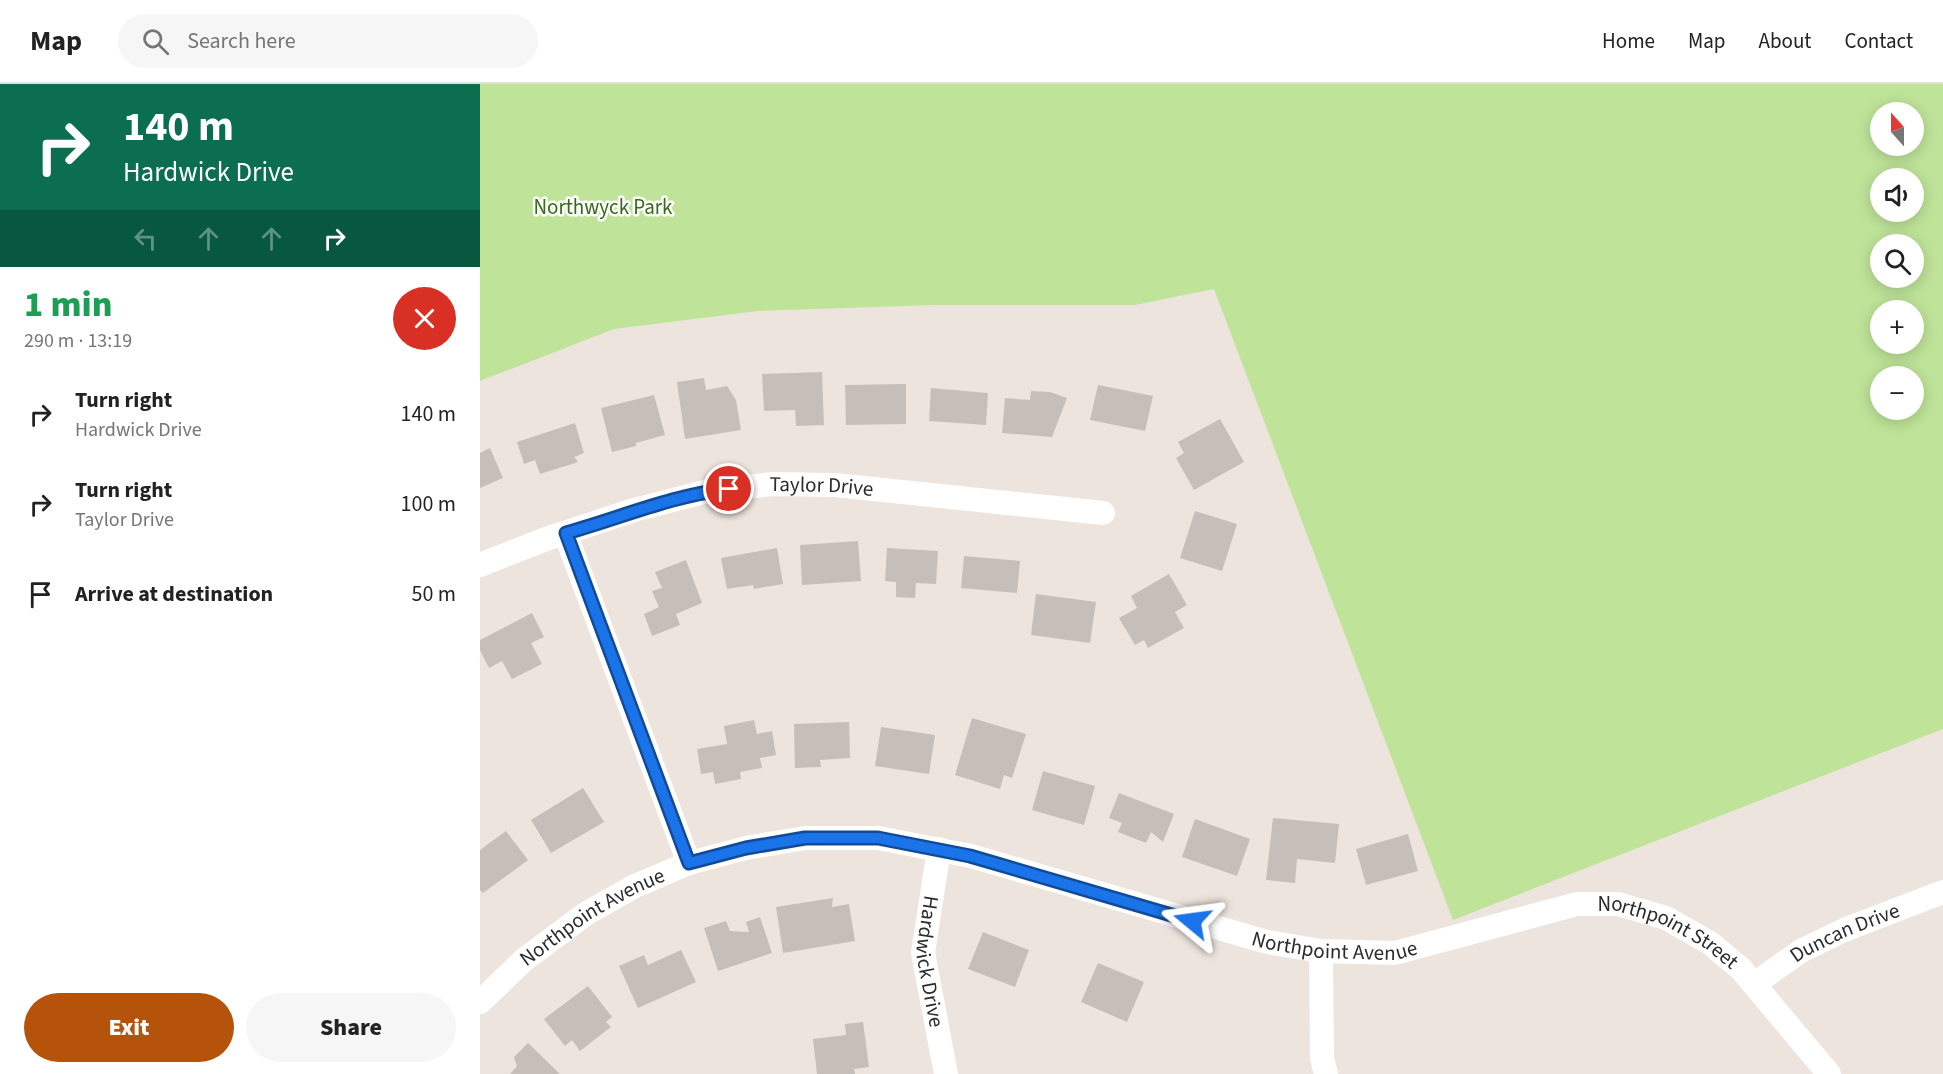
<!DOCTYPE html>
<meta charset="utf-8">
<style>
:root{--surface:#fff;--page:#f6f6f6;--text:#222;--muted:#767676;--line:#e0e0e0;--accent:#b45309}
body{margin:0;font-family:"Source Sans 3",sans-serif;background:var(--page);color:var(--text);height:100vh;display:flex;flex-direction:column;font-size:22px;white-space:nowrap}
*{box-sizing:border-box;margin:0}
p{font-size:20px;color:var(--muted)}
.icon{flex:none;width:33px;height:33px;fill:none;stroke:currentColor;stroke-width:2;stroke-linecap:round;stroke-linejoin:round}
.map{position:relative;flex:1;overflow:hidden}
.sheet{display:flex;flex-direction:column;background:var(--surface);width:480px}
.sheet>*{flex:none}
.banner{background:#0b6e4f;color:#fff;overflow:hidden}
.needle{width:39px;rotate:339deg}
.controls{position:absolute;left:1390px;top:18px;display:grid;gap:12px}
.controls a{display:grid;place-items:center;width:54px;height:54px;border-radius:50%;background:var(--surface);box-shadow:0 3px 15px #0003;font-size:30px}
.pin{position:absolute;display:grid;place-items:center;width:51px;height:51px;color:#fff;margin:-26px;border:3px solid #fff;border-radius:50%;box-shadow:0 2px 6px #0007}
.me{position:absolute;width:66px;margin:-33px;rotate:286deg;stroke-linejoin:round;filter:drop-shadow(0 0 4px #0008)}
.turn{display:flex;align-items:center;gap:21px;height:126px;padding:0 24px;font-size:27px}
.turn .icon{width:78px;height:78px;stroke-width:2.5}
.turn b{display:block;font-size:42px;line-height:51px}
.lanes{display:flex;align-items:center;height:57px;padding:0 24px;background:#0003;justify-content:center;gap:30px;direction:ltr}
.lanes .off{opacity:.35}
.round{display:grid;place-items:center;flex:none;width:63px;height:63px;border-radius:32px;background:var(--page)}
.overview{display:flex;align-items:center;justify-content:space-between;height:102px;padding:0 24px}
h1{font-size:36px;font-weight:800;line-height:45px;color:#1e9e55}
.button{display:flex;gap:12px;margin-top:auto;padding:12px 24px}
.button a{flex:1;height:69px;border-radius:36px;background:var(--accent);color:#fff;font-size:24px;font-weight:800;line-height:69px;text-align:center}
.button a+a{background:var(--page);color:var(--text)}
ul{padding:0;list-style:none}
li{display:flex;align-items:center;gap:18px;height:90px;padding:0 24px}
li div{flex:1}
li b{display:block;font-size:22px}
li em{font-style:normal}
header{display:flex;align-items:center;gap:36px;box-sizing:border-box;height:84px;padding:0 30px;background:var(--surface);border-bottom:2px solid var(--line)}
header strong{font-size:28px}
nav{display:flex;gap:33px;margin-inline-start:auto;font-size:21px}
.search{width:420px;height:54px;background:var(--page);display:flex;align-items:center;gap:15px;box-sizing:border-box;padding:0 21px;border-radius:33px;color:var(--muted);font-size:22px}
main{display:flex;flex:1;min-height:0}
.map>svg:first-child{display:block}
</style>
<header>
<strong>Map</strong>
<div class="search"><svg class="icon" aria-label="search" viewBox="0 0 24 24"><circle cx="10" cy="10" r="6"/><path d="M15 15l6 6"/></svg>Search here</div>
<nav><a>Home</a><a>Map</a><a>About</a><a>Contact</a></nav>
</header>
<main>
<section class="sheet">
<div class="banner">
<div class="turn"><svg class="icon" aria-label="right" viewBox="0 0 24 24"><path d="M7 20v-9h11M14 6l5 5-5 5"/></svg><div><b>140 m</b>Hardwick Drive</div></div>
<div class="lanes"><svg class="icon off" aria-label="left" viewBox="0 0 24 24"><path d="M17 20v-9H6M10 6l-5 5 5 5"/></svg><svg class="icon off" aria-label="ahead" viewBox="0 0 24 24"><path d="M12 20V5M6 11l6-6 6 6"/></svg><svg class="icon off" aria-label="ahead" viewBox="0 0 24 24"><path d="M12 20V5M6 11l6-6 6 6"/></svg><svg class="icon" aria-label="right" viewBox="0 0 24 24"><path d="M7 20v-9h11M14 6l5 5-5 5"/></svg></div>
</div>
<div class="overview"><div><h1>1 min</h1><p>290 m · 13:19</p></div><a class="round" style="background:#d93025;color:#fff"><svg class="icon" aria-label="close" viewBox="0 0 24 24"><path d="M6 6l12 12M18 6L6 18"/></svg></a></div>
<ul>
<li><svg class="icon" aria-label="right" viewBox="0 0 24 24"><path d="M7 20v-9h11M14 6l5 5-5 5"/></svg><div><b>Turn right</b><p>Hardwick Drive</p></div><em>140 m</em></li>
<li><svg class="icon" aria-label="right" viewBox="0 0 24 24"><path d="M7 20v-9h11M14 6l5 5-5 5"/></svg><div><b>Turn right</b><p>Taylor Drive</p></div><em>100 m</em></li>
<li><svg class="icon" aria-label="arrive" viewBox="0 0 24 24"><path d="M6 21V4h12l-3 4 3 4H6"/></svg><div><b>Arrive at destination</b></div><em>50 m</em></li>
</ul>
<div class="button"><a>Exit</a><a>Share</a></div>
</section>
<div class="map">
<svg width="1463" height="990" viewBox="0 0 1463 990">
<rect width="100%" height="100%" fill="#ede4dd"/>
<path fill="#bfe499" fill-rule="evenodd" d="M0 0H1463V645L973 836 734 205 655 221H455L278 227 134 245 0 297ZM1401 28H1434V62H1401ZM1401 94H1434V128H1401ZM1434 160V194H1401V160ZM1401 226H1434V260H1401ZM1401 292H1434V326H1401Z"/>
<g fill="#c6bfb9">
<path d="M342 288 344 341 316 342 315 326 284 327 282 290Z"/>
<path d="M224 294 226 306 247 302 256 316 261 346 205 355 197 298Z"/>
<path d="M426 300V340L366 341 365 301Z"/>
<path d="M618 301 673 312 665 347 610 336Z"/>
<path d="M451 304 508 309 506 341 449 337Z"/>
<path d="M551 307 570 308 587 314 572 353 522 349 525 314 550 316Z"/>
<path d="M174 311 185 351 156 359V362L132 368 121 324Z"/>
<path d="M740 335 764 378 714 406 696 374 704 369 698 358Z"/>
<path d="M95 339 104 369 94 373 98 378 60 390 55 376 44 380 37 358Z"/>
<path d="M10 364 23 394 0 404V369Z"/>
<path d="M715 427 757 440 742 487 700 474Z"/>
<path d="M378 457 381 497 322 501 320 461Z"/>
<path d="M297 464 303 500 274 505 273 501 247 505 241 474Z"/>
<path d="M407 464 458 467 456 500 436 499 435 514 416 513V498L405 497Z"/>
<path d="M484 472 540 477 537 509 481 504Z"/>
<path d="M206 476 222 519 196 530 200 541 172 552 164 530 179 523 172 507 182 504 175 488Z"/>
<path d="M689 490 707 521 695 528 704 544 668 564 664 556 655 561 639 534 657 524 651 512Z"/>
<path d="M556 510 616 518 610 559 551 551Z"/>
<path d="M52 529 64 553 51 559 62 580 32 595 22 577 9 584 0 566V556Z"/>
<path d="M492 634 546 650 532 694 524 691 520 705 475 691Z"/>
<path d="M274 636 277 650 292 647 296 671 280 674 282 684 260 688 261 695 235 700 233 688 221 690 217 665 247 660 244 642Z"/>
<path d="M369 638 370 674 340 676 341 683 315 684 314 640Z"/>
<path d="M401 643 455 651 449 690 395 682Z"/>
<path d="M563 687 615 702 604 741 552 726Z"/>
<path d="M103 704 124 738 71 769 51 736Z"/>
<path d="M639 709 694 730 683 758 671 748 666 759 638 748 642 739 629 734Z"/>
<path d="M793 734 859 740 855 779 817 775 815 799 786 796Z"/>
<path d="M715 735 770 755 757 792 702 773Z"/>
<path d="M26 747 48 776 3 809 0 806V766Z"/>
<path d="M928 750 938 787 886 801 876 765Z"/>
<path d="M353 814 352 823 369 820 375 857 303 869 296 823Z"/>
<path d="M280 833 292 869 238 887 224 844 246 837 250 847 269 848 266 838Z"/>
<path d="M503 848 549 866 535 903 488 885Z"/>
<path d="M201 866 216 898 158 924 139 882 164 871 168 881Z"/>
<path d="M618 879 664 898 647 938 601 918Z"/>
<path d="M108 902 132 933 126 938 131 943 100 967 92 956 85 962 64 935Z"/>
<path d="M383 938 389 983 374 985 375 990H337L333 955 366 951 365 940Z"/>
<path d="M48 959 80 990H30L37 982 34 973Z"/>
</g>
<g fill="none" stroke-linecap="round" stroke-linejoin="round">
<g stroke="#fff" stroke-width="24">
<path d="M85 449 209 779"/>
<path id="s1" d="M0 481 66 455 154 426 228 407 293 400 355 401 623 429"/>
<path id="s2" d="M459 765 443 869 466 990"/>
<path d="M841 867 842 974 846 990"/>
<path id="s3" d="M1274 900 1321 867 1364 846 1463 808"/>
<path id="s4" d="M0 918 45 875 107 829 155 802 209 779 266 764 325 754H398L491 772 787 858 841 867 915 869 1097 820H1138L1186 834 1230 859 1261 885 1349 990"/>
</g>
</g>
<g fill="none" stroke-linecap="round" stroke-linejoin="round">
<defs>
<path id="route" d="M249 405C193 411 140 434 86 449L209 779 266 764 325 754H398L490 772 712 837"/>
</defs>
<use href="#route" stroke="#114b97" stroke-width="15"/>
<use href="#route" stroke="#1a73e8" stroke-width="10"/>
</g>
<g text-anchor="middle" dominant-baseline="central" stroke-width="5" stroke-linejoin="round" paint-order="stroke">
<g font-size="21" fill="#376a19" stroke="#fff">
<text x="123" y="123">Northwyck Park</text>
</g>
<g font-size="21" fill="#2b2b2b" stroke="#fff">
<text stroke="none"><textPath href="#s1" startOffset="354">Taylor Drive</textPath></text>
<text stroke="none"><textPath href="#s4" startOffset="142">Northpoint Avenue</textPath></text>
<text stroke="none"><textPath href="#s3" startOffset="105">Duncan Drive</textPath></text>
<text stroke="none"><textPath href="#s4" startOffset="1263">Northpoint Street</textPath></text>
<text stroke="none"><textPath href="#s4" startOffset="916">Northpoint Avenue</textPath></text>
<text stroke="none"><textPath href="#s2" startOffset="114">Hardwick Drive</textPath></text>
</g>
</g>
</svg>
<div class="controls">
<a><svg class="needle" viewBox="-14 -14 28 28"><path d="M0-13l5 13h-10z" fill="#e53935"/><path d="M0 13l5-13h-10z" fill="#767676"/></svg></a>
<a><svg class="icon" aria-label="sound" viewBox="0 0 24 24"><path d="M4 9h4l5-4v14l-5-4H4zM17 9q2 3 0 6"/></svg></a>
<a><svg class="icon" aria-label="search" viewBox="0 0 24 24"><circle cx="10" cy="10" r="6"/><path d="M15 15l6 6"/></svg></a>
<a>+</a>
<a>−</a>
</div>
<div class="pin" style="left:249px;top:405px;background:#d93025"><svg class="icon" aria-label="arrive" viewBox="0 0 24 24"><path d="M6 21V4h12l-3 4 3 4H6"/></svg></div>
<svg class="me" style="left:712px;top:837px" viewBox="-20 -20 40 40"><path d="M0-17L14 15 0 8-14 15z" fill="#1a73e8" stroke="#fff" stroke-width="4"/></svg>
</div>
</main>
